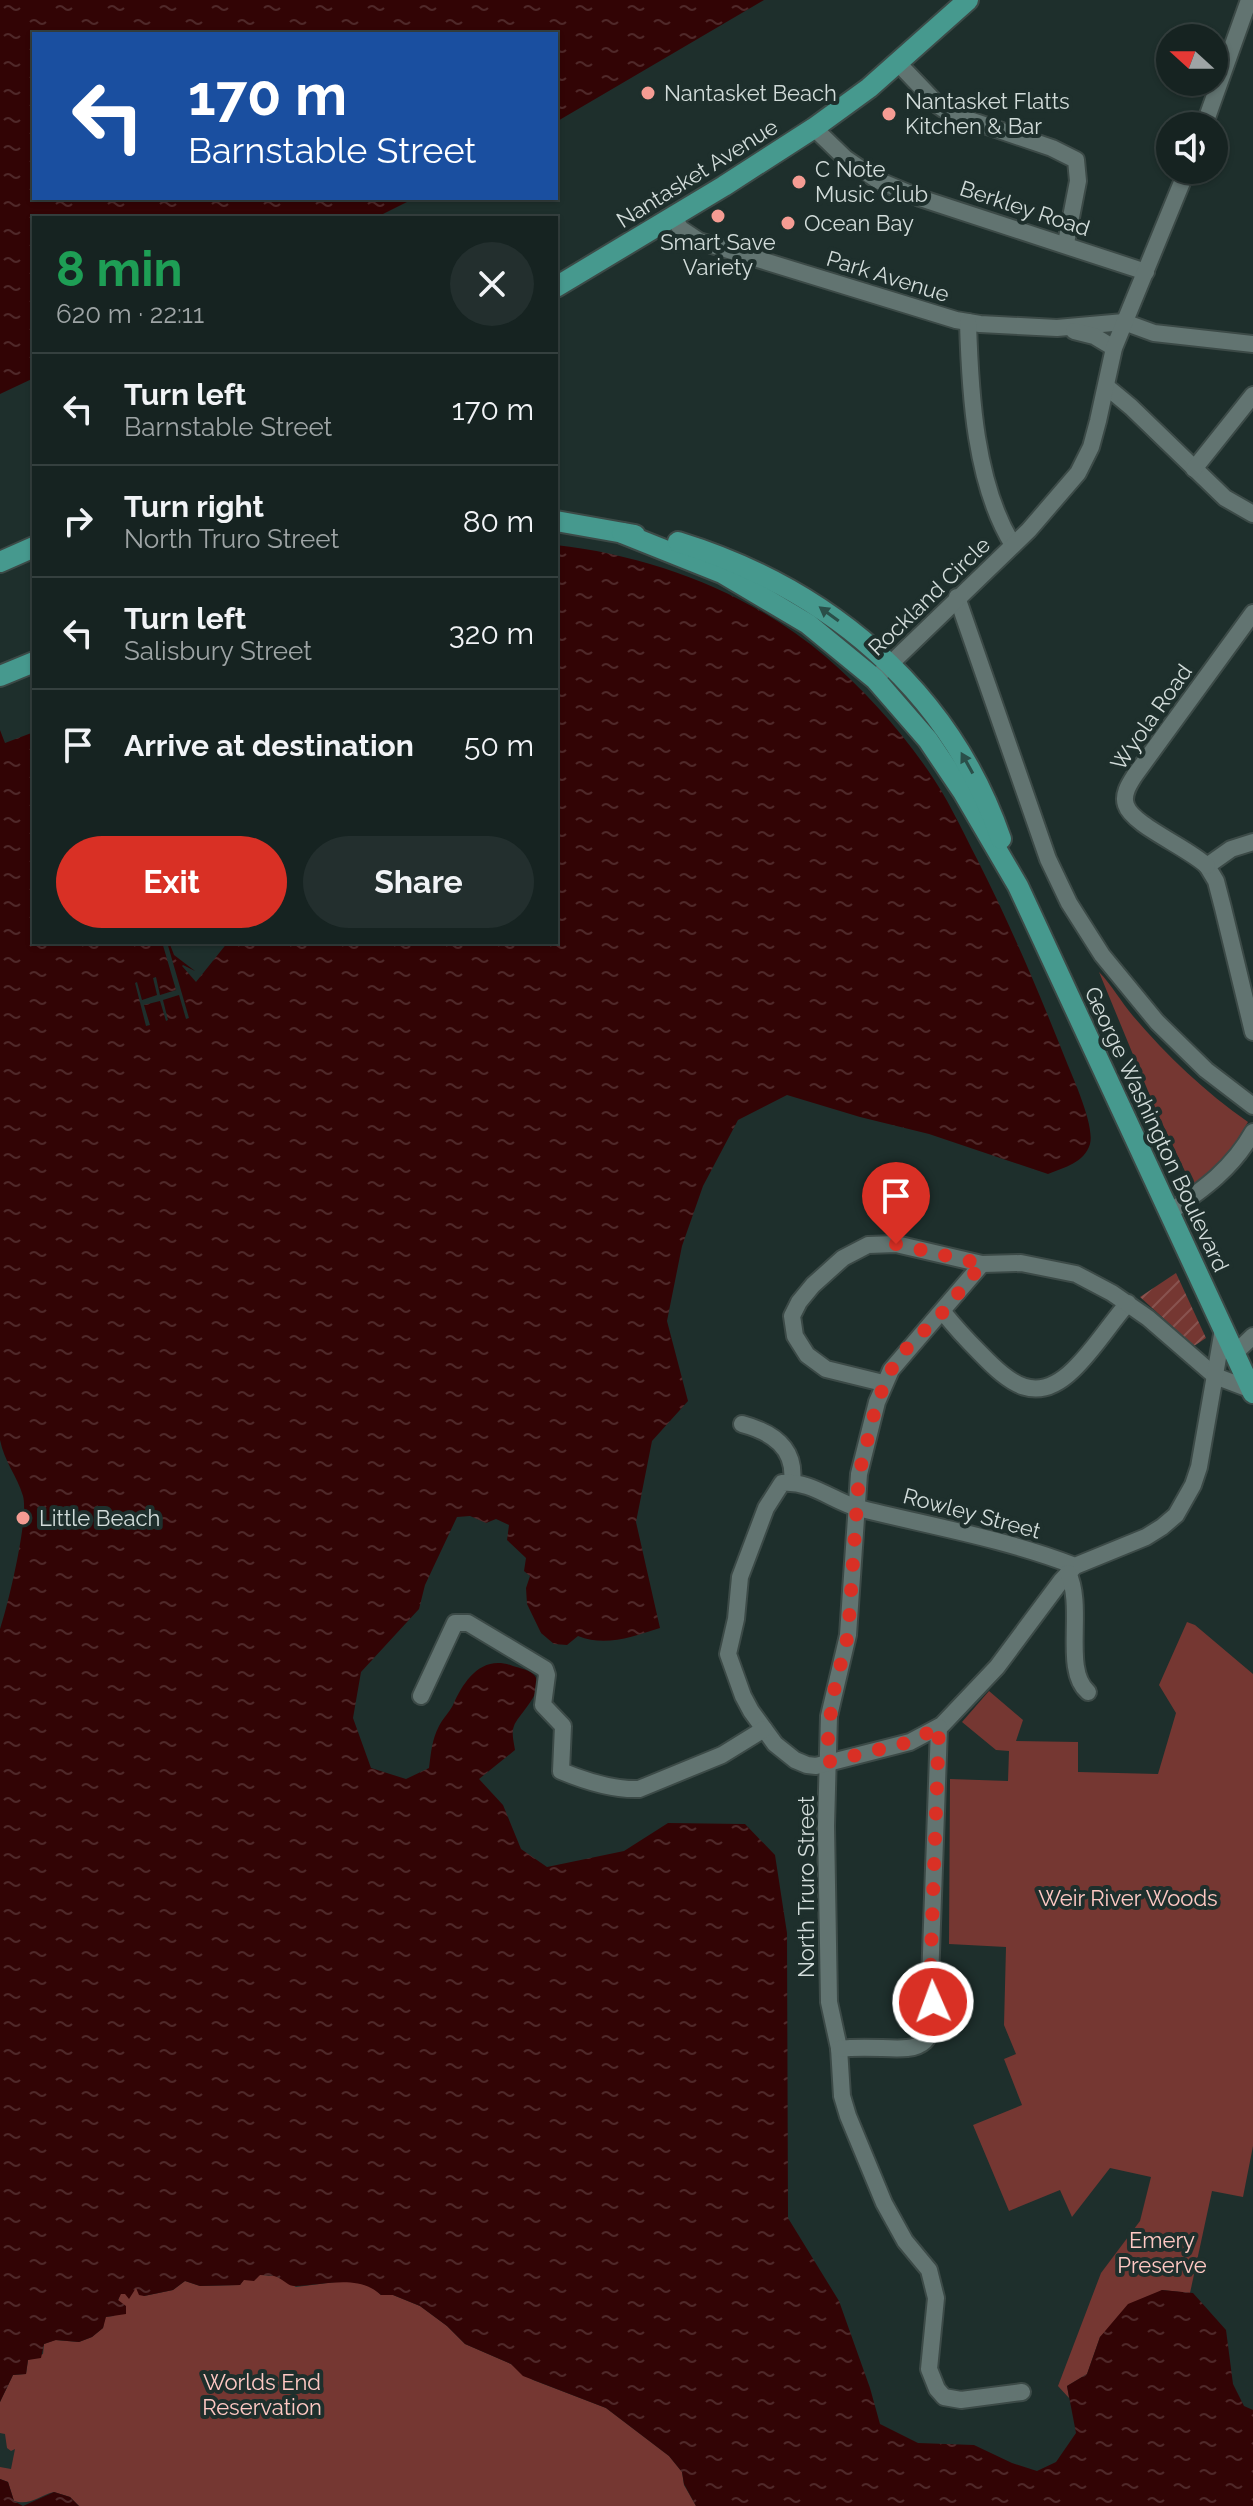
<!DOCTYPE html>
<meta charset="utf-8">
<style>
:root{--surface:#162321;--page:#232f2e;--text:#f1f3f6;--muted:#9ea4a5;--line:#35403f;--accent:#d93025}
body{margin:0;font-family:Raleway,sans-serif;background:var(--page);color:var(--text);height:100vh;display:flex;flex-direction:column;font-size:30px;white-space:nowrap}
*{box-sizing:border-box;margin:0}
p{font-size:26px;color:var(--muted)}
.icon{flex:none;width:44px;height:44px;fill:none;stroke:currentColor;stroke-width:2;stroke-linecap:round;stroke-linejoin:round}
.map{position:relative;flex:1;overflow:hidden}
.details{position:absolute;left:32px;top:216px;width:526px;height:728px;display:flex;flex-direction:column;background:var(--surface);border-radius:0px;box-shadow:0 2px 6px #0004,0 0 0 2px var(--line)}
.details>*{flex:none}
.guide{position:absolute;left:32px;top:32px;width:526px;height:168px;border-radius:0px;box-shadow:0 2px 6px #0004,0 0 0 2px var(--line);background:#1a4fa0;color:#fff;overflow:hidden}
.needle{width:52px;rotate:291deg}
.controls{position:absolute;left:1156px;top:24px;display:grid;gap:16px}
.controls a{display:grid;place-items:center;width:72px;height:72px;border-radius:50%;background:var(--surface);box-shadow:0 2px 6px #0004,0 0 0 2px var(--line);font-size:40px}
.pin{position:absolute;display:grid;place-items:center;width:68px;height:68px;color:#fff;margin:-82px -34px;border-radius:50% 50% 50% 0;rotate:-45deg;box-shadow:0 0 8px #0007}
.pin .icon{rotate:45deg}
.me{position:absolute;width:88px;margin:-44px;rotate:358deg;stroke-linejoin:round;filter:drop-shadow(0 0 6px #0008)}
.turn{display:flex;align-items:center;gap:28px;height:168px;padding:0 24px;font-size:36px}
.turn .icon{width:104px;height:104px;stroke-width:2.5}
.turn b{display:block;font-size:56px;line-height:68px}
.round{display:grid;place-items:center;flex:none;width:84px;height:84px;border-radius:42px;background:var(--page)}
.head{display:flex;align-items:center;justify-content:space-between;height:136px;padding:0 24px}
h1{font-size:48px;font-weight:700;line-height:60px;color:#1e9e55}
.primary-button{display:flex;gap:16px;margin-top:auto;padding:16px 24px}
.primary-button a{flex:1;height:92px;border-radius:48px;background:var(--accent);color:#fff;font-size:32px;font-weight:700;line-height:92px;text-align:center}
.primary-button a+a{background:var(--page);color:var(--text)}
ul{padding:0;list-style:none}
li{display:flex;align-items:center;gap:24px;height:112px;padding:0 24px;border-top:2px solid var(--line)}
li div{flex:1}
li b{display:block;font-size:30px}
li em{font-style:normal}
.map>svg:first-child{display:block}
</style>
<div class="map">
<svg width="1253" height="2506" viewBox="0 0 1253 2506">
<defs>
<pattern id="garden-furrows" width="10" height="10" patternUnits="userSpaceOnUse" patternTransform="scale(2)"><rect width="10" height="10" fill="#753732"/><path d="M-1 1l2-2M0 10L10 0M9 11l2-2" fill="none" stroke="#88534f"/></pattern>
<pattern id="water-ripples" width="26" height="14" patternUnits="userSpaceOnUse" patternTransform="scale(2)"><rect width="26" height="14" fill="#320405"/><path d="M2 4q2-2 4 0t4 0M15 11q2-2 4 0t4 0" fill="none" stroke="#4f2829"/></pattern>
</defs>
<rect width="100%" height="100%" fill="#1e2f2c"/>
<g fill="#753732">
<path d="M1099 972C1112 985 1121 1002 1133 1016 1167 1056 1205 1092 1248 1122L1225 1160 1192 1186 1155 1108Z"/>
<path d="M1187 1622 1195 1625 1253 1674V2146L1243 2197 1212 2191 1190 2293 1162 2290 1100 2337 1087 2374 1067 2386 1069 2398 1058 2386 1101 2273 1140 2221 1151 2177 1110 2168 1072 2217 1060 2190 1009 2211 973 2125 1022 2105 1004 2059 1016 2054 1004 2025 1006 1947 949 1944 950 1779 1008 1781 1009 1751 996 1750 962 1722 989 1691 1023 1720 1016 1741 1078 1742V1772L1158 1774 1176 1713 1159 1685Z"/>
<path d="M260 2275 276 2276 296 2287 351 2280 372 2287 381 2295H393L420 2306 447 2326 465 2344 511 2364 533 2380 606 2408 669 2456 682 2472 684 2485 696 2506H79L70 2497 54 2492C38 2496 30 2506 14 2501L8 2482 0 2479V2467L11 2469 15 2449 11 2451 7 2448 5 2434 0 2433V2402L13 2375 26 2374 28 2360 43 2354 44 2344 55 2340 79 2342 92 2337 103 2328 105 2317 114 2316 120 2294 136 2287 144 2296 173 2290 185 2281 200 2286 240 2285 244 2279Z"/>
</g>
<path fill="url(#garden-furrows)" d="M1176 1273 1206 1338 1194 1346 1140 1297Z"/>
<g fill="url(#water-ripples)">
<path d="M0 0H764L556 122V34H34V198H415L375 218H34V378L0 394Z"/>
<path d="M556 545C653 556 751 593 826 657 864 690 898 727 927 769 947 797 961 828 977 859 1010 924 1038 990 1065 1058 1072 1076 1095 1125 1090 1144 1084 1163 1065 1167 1048 1174L929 1134 860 1117 787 1095 738 1120 703 1186 682 1246 667 1321 688 1401 652 1441 636 1522 660 1628C632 1637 605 1647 578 1636L567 1645 554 1644 541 1633 527 1604 526 1588 530 1576 524 1571 526 1558 507 1540 509 1525 496 1519 486 1523 470 1516 457 1517 425 1585 419 1609 361 1672 353 1718 371 1768 406 1779 429 1768C431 1753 432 1739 439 1726 443 1718 449 1713 453 1705 464 1680 482 1654 513 1666 519 1668 531 1670 535 1676 545 1693 519 1713 514 1726 511 1733 514 1742 515 1750L479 1779 503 1805 521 1849 547 1867 624 1851 668 1823 745 1824 775 1855 787 1933 788 2218 839 2301 870 2388 880 2424 918 2443 974 2445 1012 2463 1037 2471 1056 2462 1076 2433 1067 2386 1087 2374 1100 2337 1128 2304 1162 2290 1193 2293 1226 2330 1233 2384 1244 2406 1253 2410V2506H696L684 2484 682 2472 669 2456 606 2408 523 2376 511 2364 465 2344 447 2326 420 2306 393 2295H381C359 2274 325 2285 296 2286 289 2287 285 2281 279 2278 273 2275 267 2275 260 2275L254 2281 244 2280 240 2285 200 2286 185 2281 173 2290 144 2296 139 2295 136 2288 129 2299 125 2294H121L118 2300 126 2306V2314L106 2317 103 2328 92 2337 79 2342 56 2340 44 2344 41 2358 28 2360 26 2374 13 2375 0 2402V1629C8 1605 29 1518 23 1496 17 1476 4 1461 0 1440V730L5 743 34 732V942H175L193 957 205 942H556Z"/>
<path d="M0 2479 8 2482 14 2501 23 2506 54 2492 70 2497 79 2506H0Z"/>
</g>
<g fill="#1e2f2c">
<path d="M162 942H167L189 1018 186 1019 179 995 163 1000 168 1020 166 1021 160 1001 144 1005 150 1025 146 1026 135 983 137 982 142 1000 157 995 153 978 156 977 160 995 176 990Z"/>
<path d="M169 942H181L193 951 200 942H228L196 982 182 966 183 965 195 971 174 955Z"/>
</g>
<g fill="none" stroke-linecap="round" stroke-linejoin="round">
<defs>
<g id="minor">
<path d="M898 63 939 106 949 113 1052 148 1076 160 1078 181 1066 243"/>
<path d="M1204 126 1249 0"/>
<path d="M814 128 845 158 877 180 920 198 1146 272"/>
<path d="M673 217 681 229 699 241 956 320 980 324 1057 328 1124 322 1154 333 1253 344"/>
<path d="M968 322C970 393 975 484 1013 545"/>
<path d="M1074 331 1094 336 1114 348"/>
<path d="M1107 387 1131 407 1225 498 1253 514"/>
<path d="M1194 469 1253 395"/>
<path d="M957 597 1048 859 1069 903 1102 955 1157 1022 1206 1070 1253 1106"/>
<path d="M882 672 1029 530 1078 473 1091 447 1098 421 1114 348 1187 170"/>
<path d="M1253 842 1231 849 1207 866 1216 881 1223 908 1253 1032"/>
<path d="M1207 866C1189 848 1132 825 1126 805 1122 794 1130 783 1135 775L1253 613"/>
<path d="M1170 1212C1204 1189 1233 1168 1253 1132"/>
<path d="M982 1264 891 1370 877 1402 859 1474 848 1635 829 1716 826 1826 829 2002 839 2048 842 2096 848 2116 884 2203 905 2241 929 2270 936 2298 929 2369 937 2389 944 2397 961 2400 1022 2392"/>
<path d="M943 1312C955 1327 967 1340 980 1353 1010 1384 1036 1406 1073 1370 1094 1350 1109 1325 1128 1303"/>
<path d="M1235 1353 1253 1336"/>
<path d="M883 1383 826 1369 807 1355 795 1336 792 1316 799 1302 813 1285 843 1258 868 1245 896 1244 982 1264 1021 1263 1076 1274 1112 1293 1148 1318 1215 1376 1252 1390"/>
<path d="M742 1424C772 1432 796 1448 792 1482"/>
<path d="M1075 1566C1006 1539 930 1526 858 1508 833 1501 810 1480 782 1483L766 1508 740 1577 736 1619 728 1654 743 1696 751 1711 775 1744 795 1760 807 1765 816 1766 910 1742 942 1725 997 1667 1061 1581 1075 1566 1146 1537 1162 1527 1176 1515 1193 1485 1199 1467 1223 1329"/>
<path d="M1068 1573C1085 1607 1062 1670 1088 1692"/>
<path d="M421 1696 455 1623H468L545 1669 547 1675 543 1705 563 1726 561 1771C585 1781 613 1790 639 1789L722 1755 764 1729"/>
<path d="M839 2049C902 2041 945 2074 930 1981L939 1727"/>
</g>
<g id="major">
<path d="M556 287 724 186 814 128 869 88 968 0"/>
<path d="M556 521 635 535"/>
<path d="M622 533 722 573 808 624 875 679 928 740 963 792 1018 886 1253 1393"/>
<path d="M678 542C827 588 949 689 1001 839"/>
<path d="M0 562 34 547"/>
<path d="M0 676 34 662"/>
</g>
</defs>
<use href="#minor" stroke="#3c4a47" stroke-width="20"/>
<use href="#major" stroke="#3c4a47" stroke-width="24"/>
<use href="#minor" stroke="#627471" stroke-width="16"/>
<use href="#major" stroke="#46998e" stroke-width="20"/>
</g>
<defs><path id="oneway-solid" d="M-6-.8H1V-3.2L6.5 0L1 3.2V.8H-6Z" transform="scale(2)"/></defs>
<g fill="#2a4f49">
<use href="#oneway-solid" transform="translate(829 614) rotate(-144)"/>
<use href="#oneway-solid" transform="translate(967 763) rotate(-119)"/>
</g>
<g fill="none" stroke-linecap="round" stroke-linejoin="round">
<path stroke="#d93025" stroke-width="14" stroke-dasharray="0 25.2" d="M896 1244 982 1264 943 1312 907 1348 891 1370 877 1402 859 1474 848 1635 833 1695 828 1736V1762L910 1742 939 1727 930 1981 933 2002"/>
</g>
<g fill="#f59c93" stroke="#1e2f2c" stroke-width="3">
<circle cx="648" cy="93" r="8"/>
<circle cx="889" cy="114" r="8"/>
<circle cx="799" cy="182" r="8"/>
<circle cx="718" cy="216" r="8"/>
<circle cx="788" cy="223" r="8"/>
<circle cx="23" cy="1518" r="8"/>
</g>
<g text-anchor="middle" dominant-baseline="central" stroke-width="8" stroke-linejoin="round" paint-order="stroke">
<g font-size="22" fill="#d2dcda" stroke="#1e2f2c" text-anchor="start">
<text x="664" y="93">Nantasket Beach</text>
<text x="905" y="101">Nantasket Flatts<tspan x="905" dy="25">Kitchen &amp; Bar</tspan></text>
<text x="815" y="169">C Note<tspan x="815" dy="25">Music Club</tspan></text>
<text x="804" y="223">Ocean Bay</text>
<text x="718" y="242" text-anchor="middle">Smart Save<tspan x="718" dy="25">Variety</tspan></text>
<text x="39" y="1518">Little Beach</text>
</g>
<g font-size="22" fill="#d2dcda" stroke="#1e2f2c">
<text transform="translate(697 173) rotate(-32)">Nantasket Avenue</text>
<text transform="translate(1025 208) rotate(18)">Berkley Road</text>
<text transform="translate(888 276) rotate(17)">Park Avenue</text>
<text transform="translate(929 596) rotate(-44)">Rockland Circle</text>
<text transform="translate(1151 717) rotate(-55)">Wyola Road</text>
<text transform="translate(1157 1129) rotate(65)">George Washington Boulevard</text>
<text transform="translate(972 1513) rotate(15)">Rowley Street</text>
<text transform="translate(806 1887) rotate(-90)">North Truro Street</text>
</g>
<g font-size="22" fill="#ffc9c4" stroke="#1e2f2c">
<text x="1128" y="1898">Weir River Woods</text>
<text x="1162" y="2240">Emery<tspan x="1162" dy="25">Preserve</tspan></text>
<text x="262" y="2382">Worlds End<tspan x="262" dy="25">Reservation</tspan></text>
</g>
</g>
</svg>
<div class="controls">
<a><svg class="needle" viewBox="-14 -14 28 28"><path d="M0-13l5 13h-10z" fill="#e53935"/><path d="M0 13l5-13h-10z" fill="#9ea4a5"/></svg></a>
<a><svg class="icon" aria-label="sound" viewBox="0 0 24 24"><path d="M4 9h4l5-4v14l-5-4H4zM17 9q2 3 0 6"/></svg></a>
</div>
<div class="pin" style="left:896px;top:1244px;background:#d93025"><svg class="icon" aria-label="arrive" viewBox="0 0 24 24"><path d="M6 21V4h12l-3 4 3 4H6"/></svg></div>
<svg class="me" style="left:933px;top:2002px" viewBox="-20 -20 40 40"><circle r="17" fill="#d93025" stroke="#fff" stroke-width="3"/><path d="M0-11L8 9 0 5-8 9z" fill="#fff"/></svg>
<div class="guide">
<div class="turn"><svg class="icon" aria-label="left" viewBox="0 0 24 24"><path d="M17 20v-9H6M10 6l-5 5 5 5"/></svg><div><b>170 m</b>Barnstable Street</div></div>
</div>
<section class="details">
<div class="head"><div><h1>8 min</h1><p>620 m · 22:11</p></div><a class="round"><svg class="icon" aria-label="close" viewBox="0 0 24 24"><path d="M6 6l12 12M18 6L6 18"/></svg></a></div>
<ul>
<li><svg class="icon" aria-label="left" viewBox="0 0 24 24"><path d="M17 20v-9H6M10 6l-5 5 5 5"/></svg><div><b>Turn left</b><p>Barnstable Street</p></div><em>170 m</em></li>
<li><svg class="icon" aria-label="right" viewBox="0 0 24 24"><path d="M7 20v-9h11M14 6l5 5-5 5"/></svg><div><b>Turn right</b><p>North Truro Street</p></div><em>80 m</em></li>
<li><svg class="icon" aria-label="left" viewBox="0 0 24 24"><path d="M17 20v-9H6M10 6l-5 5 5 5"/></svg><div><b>Turn left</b><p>Salisbury Street</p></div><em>320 m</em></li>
<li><svg class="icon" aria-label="arrive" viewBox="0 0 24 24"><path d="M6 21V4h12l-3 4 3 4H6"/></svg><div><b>Arrive at destination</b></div><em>50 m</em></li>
</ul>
<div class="primary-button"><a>Exit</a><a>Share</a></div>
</section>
</div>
